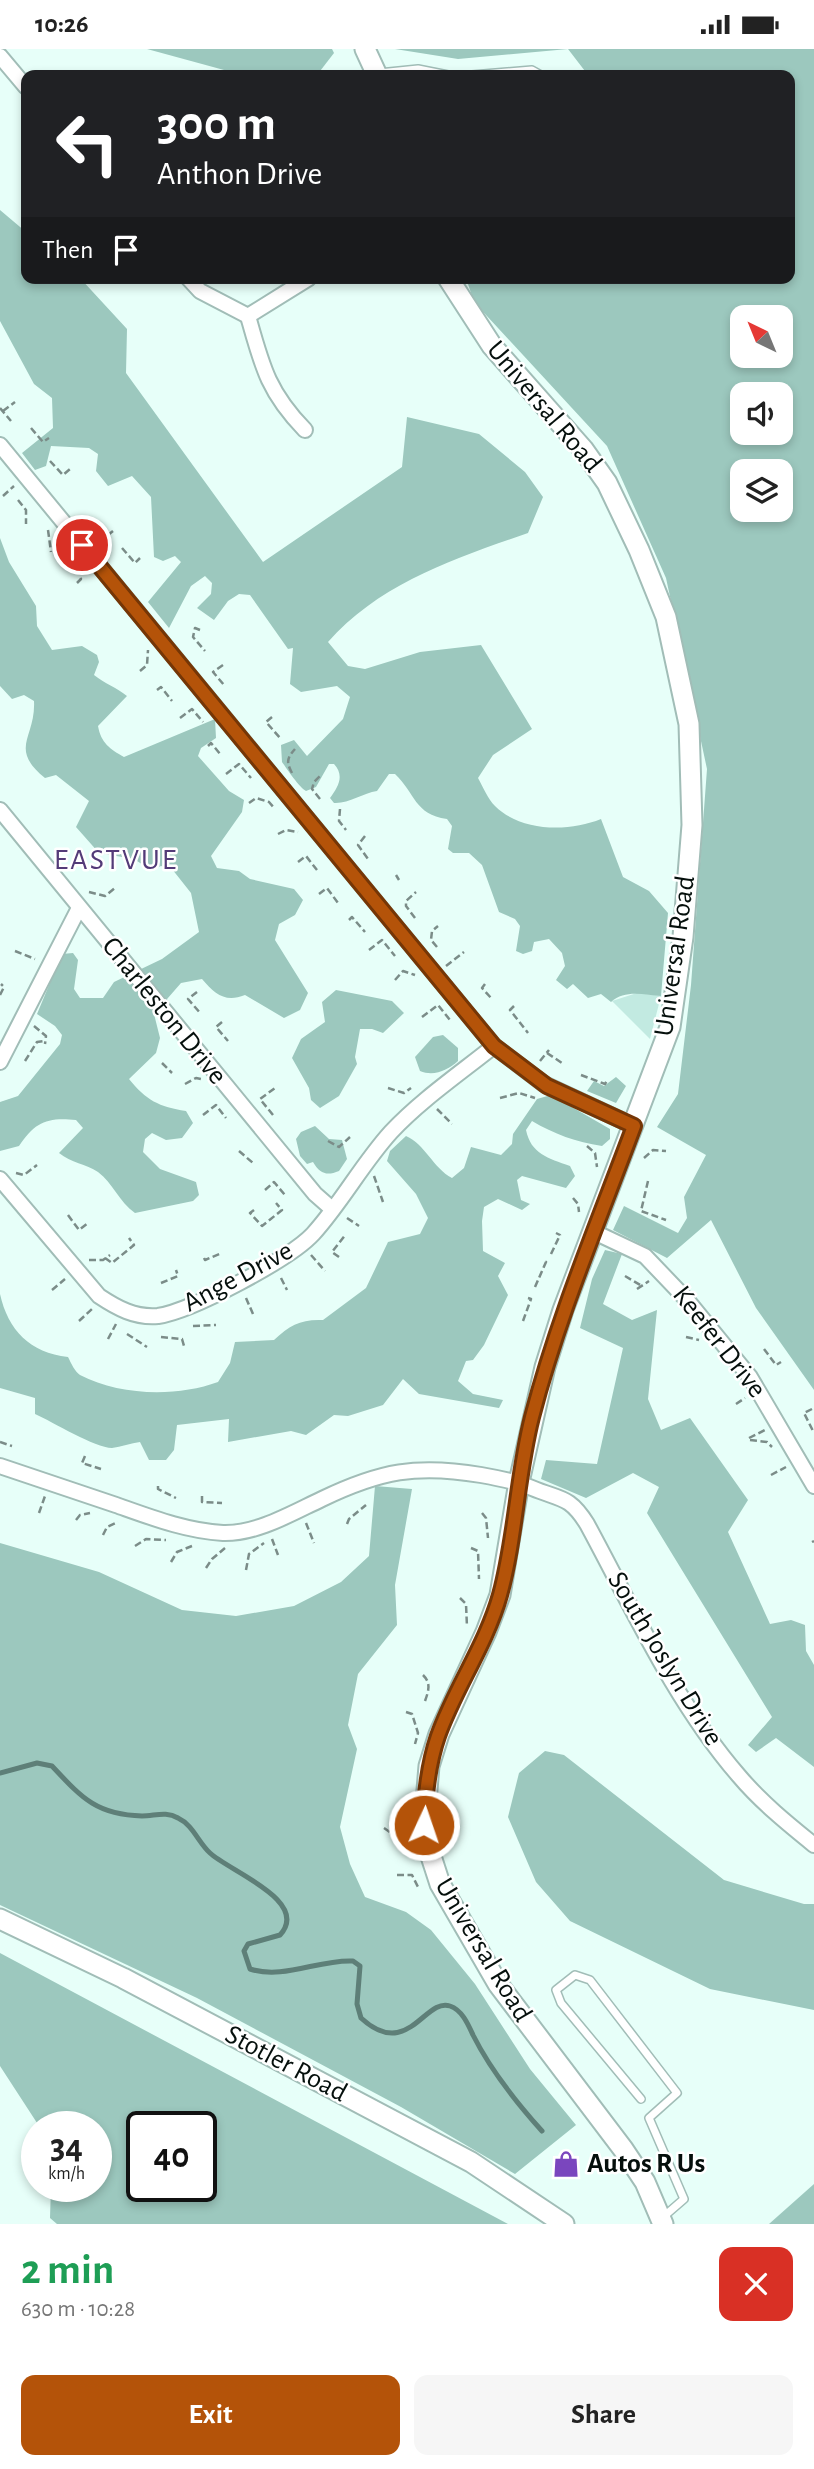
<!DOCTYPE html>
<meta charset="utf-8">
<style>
:root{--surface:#fff;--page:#f6f6f6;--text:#222;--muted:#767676;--accent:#b45309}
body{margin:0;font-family:"Alegreya Sans",sans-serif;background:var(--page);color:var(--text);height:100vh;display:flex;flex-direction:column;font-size:26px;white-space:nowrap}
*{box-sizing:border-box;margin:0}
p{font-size:23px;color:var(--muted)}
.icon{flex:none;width:38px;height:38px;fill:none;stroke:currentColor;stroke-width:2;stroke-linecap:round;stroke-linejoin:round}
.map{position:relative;height:2175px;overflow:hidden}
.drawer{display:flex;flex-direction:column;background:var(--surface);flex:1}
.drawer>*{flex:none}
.hud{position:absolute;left:21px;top:21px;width:774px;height:214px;border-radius:14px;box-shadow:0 4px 10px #0003;background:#202124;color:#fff;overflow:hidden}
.needle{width:46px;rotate:317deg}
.controls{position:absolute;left:730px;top:256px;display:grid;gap:14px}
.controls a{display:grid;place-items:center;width:63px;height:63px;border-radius:14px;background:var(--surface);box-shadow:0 4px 10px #0003;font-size:35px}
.speed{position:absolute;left:21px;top:2062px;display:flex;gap:14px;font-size:35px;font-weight:700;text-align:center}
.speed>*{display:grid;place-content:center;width:91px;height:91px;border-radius:50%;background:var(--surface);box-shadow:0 4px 10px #0003;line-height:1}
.speed small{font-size:18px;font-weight:400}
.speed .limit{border:4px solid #111;border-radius:10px;background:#fff;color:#111}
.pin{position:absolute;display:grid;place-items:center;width:60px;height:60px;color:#fff;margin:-30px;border:4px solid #fff;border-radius:50%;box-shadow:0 2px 7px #0007}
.me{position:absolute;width:77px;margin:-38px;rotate:3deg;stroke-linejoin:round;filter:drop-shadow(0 0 5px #0008)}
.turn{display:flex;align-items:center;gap:24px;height:147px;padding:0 21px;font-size:32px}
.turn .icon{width:91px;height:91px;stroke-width:2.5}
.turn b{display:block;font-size:49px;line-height:60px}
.then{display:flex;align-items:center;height:66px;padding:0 21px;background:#0003;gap:14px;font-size:26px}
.round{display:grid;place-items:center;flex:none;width:74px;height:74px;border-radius:14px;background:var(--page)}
.headline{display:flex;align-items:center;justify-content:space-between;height:119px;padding:0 21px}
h1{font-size:42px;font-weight:700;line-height:52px;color:#1e9e55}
.button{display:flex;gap:14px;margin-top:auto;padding:14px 21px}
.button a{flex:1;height:80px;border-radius:14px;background:var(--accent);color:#fff;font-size:28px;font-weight:700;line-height:80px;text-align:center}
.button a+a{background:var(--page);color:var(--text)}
.status{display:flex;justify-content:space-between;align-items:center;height:49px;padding:0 35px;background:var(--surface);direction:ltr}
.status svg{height:19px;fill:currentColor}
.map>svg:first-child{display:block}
</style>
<div class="status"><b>10:26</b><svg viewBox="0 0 49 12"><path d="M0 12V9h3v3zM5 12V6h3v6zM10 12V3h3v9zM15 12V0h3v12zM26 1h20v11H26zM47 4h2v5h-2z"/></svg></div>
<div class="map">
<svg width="814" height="2175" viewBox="0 0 814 2175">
<rect width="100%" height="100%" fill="#e7fff9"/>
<path fill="#c2eae1" d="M637 944 661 947 650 990 612 952Z"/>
<g fill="#9cc8be" fill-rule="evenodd">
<path d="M147 0H332L334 4 317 26H308L224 21Z"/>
<path d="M395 0H814V1341L756 1259 711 1171 667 1209 613 1181 624 1157 678 1184 687 1169 684 1148 706 1106 657 1078 678 1045 691 936 707 720 666 529 607 397 474 253 466 229H789V26H588L568 0 458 10ZM742 268H780V306H742ZM742 345H780V383H742ZM742 422H780V460H742Z"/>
<path d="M0 161 26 183V229H80L127 280 126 324 263 513 402 418 407 368 479 385 525 423 543 448 528 484C456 509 380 534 328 593L348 617 365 620 420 603 481 596 532 680 493 706 478 729C483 738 488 750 495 757 521 783 569 783 601 770L623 828 649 842 668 864 661 947C645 946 625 940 611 953L601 945 588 949 573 935 567 940 556 931 565 917 562 904 549 890 534 893 532 902 523 905 516 902 520 877 515 870 499 863 482 816 469 804H453L448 800 452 777 447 770C414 765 416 745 395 725H389L377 742C363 744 348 755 334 754L330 749C338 738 345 727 334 715H329L316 738 306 742C299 738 287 720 282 713L281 696 294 691 307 707 343 670 350 648 337 637 301 643 290 635 293 599 288 600 250 546 239 545 228 552 214 571 197 559 211 545 212 534 205 527 191 537 169 579 148 553 181 513 175 507 163 512 154 508 151 448 132 427 108 437 96 422 98 405 89 399 51 397 46 417 35 421 22 404 53 379 52 349 34 335 0 272Z"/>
<path d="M0 489 9 513 36 557 37 577 52 601 82 597 97 606 99 613 94 626C105 635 116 638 127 647L98 677C101 694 110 700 124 708L215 670 216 689 201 699 198 707 229 742 244 751 242 763 211 807 217 819 239 822 250 830 294 840 303 851 295 866 279 875 275 891 308 944 300 961 284 969 245 946C225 954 215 945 202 930L181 934 154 965 160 989 156 1004 129 1030C146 1051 159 1058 186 1062L193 1074 182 1089 166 1091 152 1084 145 1090 143 1103 160 1120 196 1133 199 1146 193 1152 135 1164C119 1153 113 1134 98 1123 86 1115 71 1114 59 1104L83 1079 76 1071C47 1068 35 1073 19 1097L0 1102V1053L18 1047 60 995 62 986 55 977 37 965 62 905 73 904 78 911 74 940 80 949H103L114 933 162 910 199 883 191 844 172 820 161 817 151 821 134 810 99 804 76 778 89 752 56 726 45 729C8 699 36 689 34 652L24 646 12 650 0 637Z"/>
<path d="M336 941 392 952 404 964 383 984 372 980H360L355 1008 357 1015 339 1047 320 1059 311 1051 309 1039 292 1009 301 990 325 973 322 953Z"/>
<path d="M443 986 458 999V1012C448 1021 434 1028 420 1022L415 1008 433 988Z"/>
<path d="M616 1028 626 1037 616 1054 587 1042 594 1032 604 1037Z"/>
<path d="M551 1046 610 1080V1090L602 1097C576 1093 554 1085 532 1072L526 1081C531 1105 548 1109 570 1117L575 1127 566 1139 522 1127 517 1131 521 1151 530 1155 522 1161 498 1150 484 1158 482 1172 483 1202 505 1214 498 1227 508 1246 484 1296 473 1311 466 1312 458 1332 473 1345 503 1351 499 1359 419 1345 403 1330 383 1356 348 1367 334 1366 306 1386 291 1382 228 1393 229 1370 177 1376 174 1401 166 1411H149L140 1393C131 1394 121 1398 112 1399 95 1399 53 1373 35 1365V1349L0 1339V1245C8 1281 30 1304 68 1308 71 1314 75 1323 80 1326 120 1347 177 1348 218 1333L230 1314 235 1293 274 1291C290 1276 301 1270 323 1271L366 1239 388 1193 420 1185 428 1169 416 1145 387 1112 390 1102 406 1087C425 1095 433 1119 452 1129L464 1119 471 1098 501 1106 512 1095 513 1085 537 1050Z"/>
<path d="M315 1077 329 1090 342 1091 347 1110 339 1122C327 1127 320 1125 313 1113L307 1115 300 1107 296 1090 301 1083Z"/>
<path d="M605 1201 622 1205 603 1255 632 1271 657 1261 648 1350 661 1381 690 1369 748 1451 728 1483 770 1575 791 1571 805 1576 806 1602 814 1616V1718L776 1689 756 1703 748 1696 772 1668 647 1464 659 1438 633 1424 586 1449 541 1430 546 1411 597 1415 623 1299 580 1279 592 1230Z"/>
<path d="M375 1437 412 1440 395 1536 397 1576 358 1625 348 1676 357 1700 340 1778 350 1815 365 1848 406 1863 431 1881 475 1935 530 2020 576 2076 515 2125 401 2058 197 1949 0 1856V1494L99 1523 182 1561 236 1567 294 1557 341 1533 369 1507Z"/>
<path d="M545 1702 564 1706 724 1831 804 1855H814V1961L710 1940 570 1872 536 1833 508 1768 519 1724Z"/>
<path d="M0 1904 508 2175H57L50 2169 51 2137H96V2077H39L0 2017ZM142 2077H201V2137H142Z"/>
<path d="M814 2135V2175H769Z"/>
</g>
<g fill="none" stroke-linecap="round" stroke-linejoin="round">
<path stroke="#5e7f78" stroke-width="5" d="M0 1724 37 1714 52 1717C81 1748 96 1766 142 1767 155 1767 166 1762 178 1769 193 1776 198 1793 210 1804 229 1822 311 1852 280 1886L248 1895 244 1902 250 1920C284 1931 319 1910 353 1912L360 1917 357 1955 361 1969C408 2012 425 1948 450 1957 462 1961 468 1975 473 1986 491 2022 515 2052 542 2082"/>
<defs>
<g id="lane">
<path d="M379 24 418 20 448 26"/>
<path d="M472 26 532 21 541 26"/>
<path d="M641 2050 561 1954 556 1941 575 1926 590 1931 677 2044 649 2069 684 2150 662 2169"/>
</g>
<g id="street">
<path d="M0 7 26 38"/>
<path d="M188 229 200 242 248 267"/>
<path d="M248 267C262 317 268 343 305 381"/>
<path d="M248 267 309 229"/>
<path d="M0 396 494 997 544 1035 634 1077"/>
<path d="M0 761 315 1145 332 1160"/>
<path d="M0 1013 79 859"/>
<path d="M0 1130 99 1247C117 1259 135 1269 158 1267 192 1262 290 1210 313 1185 342 1153 362 1115 391 1083 421 1051 459 1025 494 997"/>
<path d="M592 1182 645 1207 687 1251 750 1328 814 1437"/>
<path d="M0 1417C38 1430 77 1443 116 1456 150 1468 186 1482 223 1484 257 1485 292 1464 322 1450 380 1422 417 1415 481 1426 498 1429 515 1432 532 1439 560 1451 569 1446 587 1475 633 1560 675 1653 739 1727 761 1753 788 1775 814 1796"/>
</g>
<g id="secondary">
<path d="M365 0 377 26"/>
<path d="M448 229 492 297 583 400 607 434 639 501 666 568 689 675 692 776 683 888 670 978 563 1261 545 1318 519 1433 500 1546 486 1583 439 1685 429 1717 424 1776 429 1801 440 1835 498 1935 623 2100 645 2133 663 2175"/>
<path d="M0 1870 123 1929 471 2113 564 2175"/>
</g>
</defs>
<use href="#lane" stroke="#a1bdb7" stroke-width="10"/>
<use href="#street" stroke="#a1bdb7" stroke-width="18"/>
<use href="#secondary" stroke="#a1bdb7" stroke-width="23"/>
<g stroke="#7b8c88" stroke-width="2.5" stroke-dasharray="7 3.5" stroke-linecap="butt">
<path d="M0 359 11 372"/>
<path d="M3 362 15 353"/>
<path d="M31 379 43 393 49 389"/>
<path d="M50 412 63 426 70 420"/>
<path d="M3 447 14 437"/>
<path d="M18 451 26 461V475"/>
<path d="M95 471 108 486 113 482"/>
<path d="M48 481 51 503"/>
<path d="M122 499 135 514 140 509"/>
<path d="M77 534 81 530 78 515"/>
<path d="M200 581 195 579 193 588 205 602"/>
<path d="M223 616 213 623 224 636"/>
<path d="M140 622 147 616 148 601"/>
<path d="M157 641 161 638 172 652"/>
<path d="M272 668 266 673 280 689"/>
<path d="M180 669 192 660 203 673"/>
<path d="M208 697 211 694 221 706"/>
<path d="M292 724C286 713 287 709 295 700"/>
<path d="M226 725 239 715 251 729"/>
<path d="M320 750 312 740 314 733 320 727"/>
<path d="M249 754 256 749 269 753 275 760"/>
<path d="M340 760 339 772 346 781"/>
<path d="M278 785 286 781 298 783"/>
<path d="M365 787 358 796 368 810"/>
<path d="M298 813 306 807 317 821"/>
<path d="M396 826 399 831"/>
<path d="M89 843 105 847 115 839"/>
<path d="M319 845 327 839 338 854"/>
<path d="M415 869 406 857V852L416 843"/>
<path d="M349 871 352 868 365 883"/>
<path d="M437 898 431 891 432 882 438 877"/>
<path d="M369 901 382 891 395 907"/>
<path d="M15 902 35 910"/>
<path d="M446 917 464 903"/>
<path d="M395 931 403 922 415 926"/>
<path d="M485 935 482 939 492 950"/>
<path d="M197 943 188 950 201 965"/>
<path d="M0 946 4 938 1 935"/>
<path d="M514 957 510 961 528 984"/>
<path d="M422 968 438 956 450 971"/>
<path d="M222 973 216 978 228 992"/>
<path d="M34 977 46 987 45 995"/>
<path d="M547 1004 562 1014"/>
<path d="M25 1012 37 993 45 992"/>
<path d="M540 1012 549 1001"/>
<path d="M162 1014 172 1024"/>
<path d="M581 1026 605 1035 608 1030"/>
<path d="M185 1035 196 1029 201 1030"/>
<path d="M388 1039 404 1044 411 1039"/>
<path d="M500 1049 519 1044 535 1049"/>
<path d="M437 1060 452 1075"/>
<path d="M203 1066 216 1056 226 1069"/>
<path d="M273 1066 260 1050 275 1039"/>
<path d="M328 1092 339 1098 350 1088"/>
<path d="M587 1097 595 1104 597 1118"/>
<path d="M239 1102 253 1114"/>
<path d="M644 1109 653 1101 666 1102"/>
<path d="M16 1124 24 1126 37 1116"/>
<path d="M374 1127 383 1153"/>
<path d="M648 1132 641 1162 666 1171"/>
<path d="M265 1141 274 1133 285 1146"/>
<path d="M573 1149 578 1155 579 1163"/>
<path d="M254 1161 250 1164 262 1177 282 1161 276 1154"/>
<path d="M68 1166 79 1181 88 1174"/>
<path d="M347 1169 359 1177"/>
<path d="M551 1205 560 1186 556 1184"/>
<path d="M311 1206 325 1222"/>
<path d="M339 1208 332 1203 346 1185"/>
<path d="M105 1209 112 1214 134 1196 129 1189"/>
<path d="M204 1209 205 1211 222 1204"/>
<path d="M89 1211H103L110 1206"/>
<path d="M625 1227 642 1237"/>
<path d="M281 1229 287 1241"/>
<path d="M161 1234 178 1227 176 1221"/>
<path d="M535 1238 546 1213 543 1212"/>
<path d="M637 1240 649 1232"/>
<path d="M52 1241 65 1230"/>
<path d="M246 1249 253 1265"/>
<path d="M79 1272 92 1260"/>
<path d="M523 1272 531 1250 528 1249"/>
<path d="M193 1277 216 1276"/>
<path d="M127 1285 147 1298"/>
<path d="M161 1288 182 1290 184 1297"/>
<path d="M686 1288 699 1291"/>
<path d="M108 1290 116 1275"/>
<path d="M764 1300 776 1316 781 1313"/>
<path d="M736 1355 745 1349"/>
<path d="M812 1360 804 1364 813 1382"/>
<path d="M749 1389 765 1381"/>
<path d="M750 1391 767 1393 772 1398"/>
<path d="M0 1393 12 1397"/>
<path d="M85 1407 82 1414 101 1420"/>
<path d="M771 1426 786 1418"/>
<path d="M158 1437V1440L176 1449"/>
<path d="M202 1447V1453L222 1454"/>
<path d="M39 1464 45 1447"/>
<path d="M482 1464 486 1469 488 1489"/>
<path d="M76 1471 80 1466 90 1464"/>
<path d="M306 1474 314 1494"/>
<path d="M347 1475 349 1470 366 1456"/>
<path d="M103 1486 107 1478 118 1473"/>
<path d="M272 1490 278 1506"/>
<path d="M812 1493 814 1492"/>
<path d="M135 1497 146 1490 166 1491"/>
<path d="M471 1499 478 1502 479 1530"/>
<path d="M171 1513 177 1503 192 1497"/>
<path d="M206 1519 212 1510 225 1499"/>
<path d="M246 1521 249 1505 264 1494"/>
<path d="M460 1549 466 1555 467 1578"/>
<path d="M423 1626C431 1634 429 1641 425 1652"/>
<path d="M406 1663 412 1665 418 1684 415 1695"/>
<path d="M384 1779 397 1788 400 1801"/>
<path d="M397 1826H412L418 1838"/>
</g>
<use href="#lane" stroke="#fff" stroke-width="7"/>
<use href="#street" stroke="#fff" stroke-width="14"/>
<use href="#secondary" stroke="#fff" stroke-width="19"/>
</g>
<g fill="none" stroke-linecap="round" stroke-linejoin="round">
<defs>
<path id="route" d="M82 496 494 997 547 1037 634 1077C598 1174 558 1268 532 1368 517 1426 516 1488 500 1546 486 1596 455 1639 438 1687 428 1716 425 1745 424 1776"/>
</defs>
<use href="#route" stroke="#753606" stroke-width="18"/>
<use href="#route" stroke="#b45309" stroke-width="12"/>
</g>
<defs>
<symbol id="shop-bare" viewBox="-9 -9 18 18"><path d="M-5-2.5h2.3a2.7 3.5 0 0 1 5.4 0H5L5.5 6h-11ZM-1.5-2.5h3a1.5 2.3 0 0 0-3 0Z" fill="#7a46be" stroke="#fff" stroke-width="2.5" paint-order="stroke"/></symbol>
</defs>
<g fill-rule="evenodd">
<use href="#shop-bare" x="547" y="2096" width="38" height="38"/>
</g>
<g text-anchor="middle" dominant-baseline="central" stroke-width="5" stroke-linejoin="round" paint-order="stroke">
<g font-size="28" fill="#050f0c" stroke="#fff">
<text transform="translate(544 358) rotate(50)">Universal Road</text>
<text transform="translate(675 907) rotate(-82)">Universal Road</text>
<text transform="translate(164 962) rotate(51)">Charleston Drive</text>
<text transform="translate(238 1228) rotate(-28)">Ange Drive</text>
<text transform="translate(719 1293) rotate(52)">Keefer Drive</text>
<text transform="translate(665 1610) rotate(59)">South Joslyn Drive</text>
<text transform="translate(483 1901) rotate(59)">Universal Road</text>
<text transform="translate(286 2015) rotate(28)">Stotler Road</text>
</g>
<g font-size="28" font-weight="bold" fill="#050f0c" stroke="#fff" text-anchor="start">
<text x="587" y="2115">Autos R Us</text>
</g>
<g font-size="30" letter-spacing="2" fill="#533b78" stroke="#fff">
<text x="116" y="811">EASTVUE</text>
</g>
</g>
</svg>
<div class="controls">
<a><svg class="needle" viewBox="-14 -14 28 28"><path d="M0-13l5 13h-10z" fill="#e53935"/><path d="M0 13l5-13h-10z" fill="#767676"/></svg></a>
<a><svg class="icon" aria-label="sound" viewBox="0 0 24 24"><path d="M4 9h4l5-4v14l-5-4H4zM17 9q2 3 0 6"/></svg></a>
<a><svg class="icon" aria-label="layers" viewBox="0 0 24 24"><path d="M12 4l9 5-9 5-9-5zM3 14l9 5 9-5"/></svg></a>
</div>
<div class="speed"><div>34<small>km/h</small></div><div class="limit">40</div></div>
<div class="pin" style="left:82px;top:496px;background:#d93025"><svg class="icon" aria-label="arrive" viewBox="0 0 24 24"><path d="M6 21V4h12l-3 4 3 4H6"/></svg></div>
<svg class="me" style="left:424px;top:1776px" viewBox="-20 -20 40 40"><circle r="17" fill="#b45309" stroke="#fff" stroke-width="3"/><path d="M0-11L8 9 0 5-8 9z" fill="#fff"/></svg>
<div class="hud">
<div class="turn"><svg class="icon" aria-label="left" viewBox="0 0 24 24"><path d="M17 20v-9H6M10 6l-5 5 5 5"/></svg><div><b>300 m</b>Anthon Drive</div></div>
<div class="then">Then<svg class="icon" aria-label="arrive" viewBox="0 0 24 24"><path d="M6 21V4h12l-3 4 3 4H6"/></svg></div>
</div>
</div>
<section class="drawer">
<div class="headline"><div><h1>2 min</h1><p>630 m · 10:28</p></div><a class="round" style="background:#d93025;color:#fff"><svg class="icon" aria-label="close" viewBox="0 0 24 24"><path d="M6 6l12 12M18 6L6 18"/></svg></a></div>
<div class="button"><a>Exit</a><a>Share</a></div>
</section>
